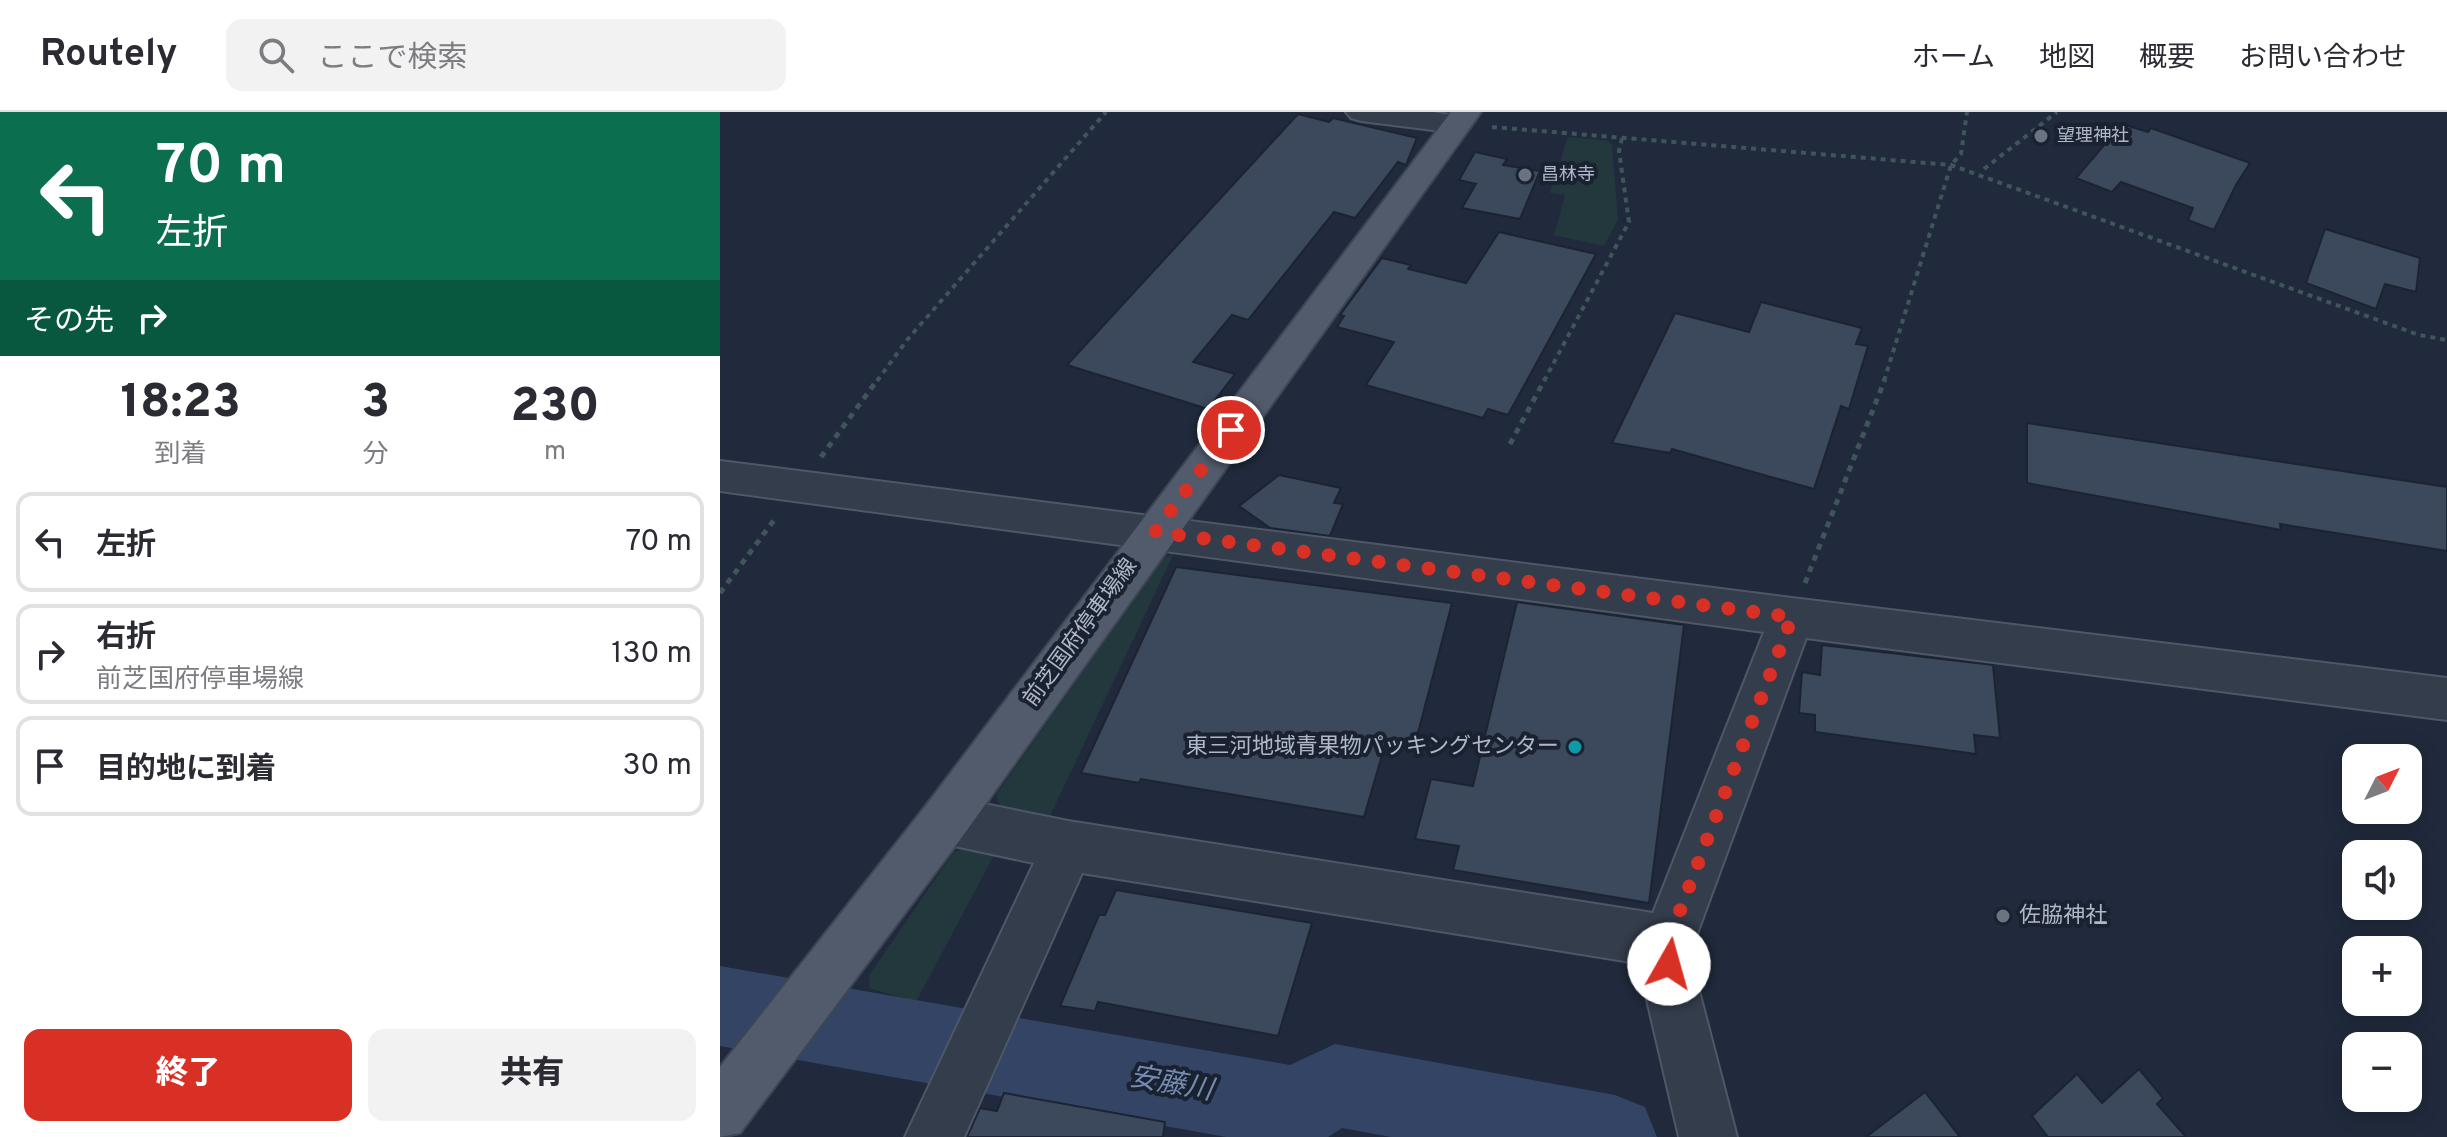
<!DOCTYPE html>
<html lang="ja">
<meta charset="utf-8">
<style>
:root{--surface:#fff;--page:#f2f2f3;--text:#2b2b33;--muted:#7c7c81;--line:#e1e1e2;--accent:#d93025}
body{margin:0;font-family:Overpass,"Noto Sans JP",sans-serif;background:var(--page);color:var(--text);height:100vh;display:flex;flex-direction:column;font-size:30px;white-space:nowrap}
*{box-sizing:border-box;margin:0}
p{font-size:26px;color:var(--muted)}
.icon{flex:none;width:44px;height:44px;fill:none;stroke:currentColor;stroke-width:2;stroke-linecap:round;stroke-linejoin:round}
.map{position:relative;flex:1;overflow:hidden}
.panel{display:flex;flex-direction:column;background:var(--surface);width:720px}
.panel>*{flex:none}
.hud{background:#0b6e4f;color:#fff;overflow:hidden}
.needle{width:52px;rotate:48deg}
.buttons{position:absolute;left:1622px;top:632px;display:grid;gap:16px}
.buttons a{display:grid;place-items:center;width:80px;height:80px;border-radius:16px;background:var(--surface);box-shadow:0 4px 20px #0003;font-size:40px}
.pin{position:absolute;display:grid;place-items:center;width:68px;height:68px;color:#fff;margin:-34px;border:4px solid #fff;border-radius:50%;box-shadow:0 2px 8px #0007}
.me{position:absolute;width:88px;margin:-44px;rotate:7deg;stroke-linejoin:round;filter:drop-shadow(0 0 6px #0008)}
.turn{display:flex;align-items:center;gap:28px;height:168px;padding:0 24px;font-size:36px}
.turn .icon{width:104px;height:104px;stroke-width:2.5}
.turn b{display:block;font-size:56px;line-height:68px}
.then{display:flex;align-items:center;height:76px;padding:0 24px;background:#0003;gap:16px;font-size:30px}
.eta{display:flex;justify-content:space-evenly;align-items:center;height:136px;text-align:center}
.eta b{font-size:48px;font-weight:800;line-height:56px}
.action{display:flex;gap:16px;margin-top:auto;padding:16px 24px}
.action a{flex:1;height:92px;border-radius:16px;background:var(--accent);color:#fff;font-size:32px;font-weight:800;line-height:92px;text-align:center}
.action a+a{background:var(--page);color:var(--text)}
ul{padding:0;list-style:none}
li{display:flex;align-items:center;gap:24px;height:100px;margin:0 16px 12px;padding:0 8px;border:4px solid var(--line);border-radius:16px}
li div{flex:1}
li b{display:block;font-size:30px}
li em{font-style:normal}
header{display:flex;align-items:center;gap:48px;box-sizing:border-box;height:112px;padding:0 40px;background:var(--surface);border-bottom:2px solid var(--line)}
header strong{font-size:38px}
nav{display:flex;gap:44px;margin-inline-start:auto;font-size:28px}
.search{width:560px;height:72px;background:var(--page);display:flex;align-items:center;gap:20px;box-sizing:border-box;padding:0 28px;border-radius:16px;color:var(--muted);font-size:30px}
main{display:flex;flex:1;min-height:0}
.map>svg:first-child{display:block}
</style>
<header>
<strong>Routely</strong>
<div class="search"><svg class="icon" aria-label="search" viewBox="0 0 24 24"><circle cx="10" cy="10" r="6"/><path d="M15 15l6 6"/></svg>ここで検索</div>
<nav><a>ホーム</a><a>地図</a><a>概要</a><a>お問い合わせ</a></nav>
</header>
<main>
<section class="panel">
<div class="hud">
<div class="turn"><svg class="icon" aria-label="left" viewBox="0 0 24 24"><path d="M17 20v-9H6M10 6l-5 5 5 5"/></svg><div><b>70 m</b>左折</div></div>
<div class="then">その先<svg class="icon" aria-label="right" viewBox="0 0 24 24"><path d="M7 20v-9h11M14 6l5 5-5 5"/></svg></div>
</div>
<div class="eta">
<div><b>18:23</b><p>到着</p></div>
<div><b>3</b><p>分</p></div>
<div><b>230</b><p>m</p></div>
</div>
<ul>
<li><svg class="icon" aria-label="left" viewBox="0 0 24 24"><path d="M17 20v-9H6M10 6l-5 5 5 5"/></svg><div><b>左折</b></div><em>70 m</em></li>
<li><svg class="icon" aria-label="right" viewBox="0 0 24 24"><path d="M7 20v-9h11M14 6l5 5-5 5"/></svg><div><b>右折</b><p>前芝国府停車場線</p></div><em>130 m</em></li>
<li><svg class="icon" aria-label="arrive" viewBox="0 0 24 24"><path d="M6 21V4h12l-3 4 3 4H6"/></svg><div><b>目的地に到着</b></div><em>30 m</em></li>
</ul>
<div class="action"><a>終了</a><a>共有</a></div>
</section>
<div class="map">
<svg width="1727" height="1025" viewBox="0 0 1727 1025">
<rect width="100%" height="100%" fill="#202a3c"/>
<g fill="#22383d">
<path d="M848 25 887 28 892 33 898 108 884 134 834 123 845 83 830 81Z"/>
<path d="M454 441 330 704 281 696 276 683 442 448Z"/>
<path d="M247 736 275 741 196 890 149 876 150 862 234 740Z"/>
</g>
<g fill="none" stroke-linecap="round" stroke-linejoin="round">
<path fill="#334465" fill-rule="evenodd" d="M0 854 570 953 615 932 895 983 925 995 937 1025H671L622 1016 608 1025H506L0 934Z"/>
</g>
<g fill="#3c485b" stroke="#1c2433" stroke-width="2">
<path d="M578 2 609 10 613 6 697 26 686 53 678 50 635 106 614 100 528 208 512 203 473 250 515 262 488 297 347 253Z"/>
<path d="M1402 12 1428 20 1431 16 1530 51 1516 73 1494 118 1468 108 1473 96 1401 70 1392 80 1356 66Z"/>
<path d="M755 40 787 47 783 53 820 59 800 107 742 96 756 72 739 68Z"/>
<path d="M1605 117 1700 146 1696 180 1665 172 1656 197 1586 171Z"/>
<path d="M779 120 876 142 788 303 768 297 763 306 646 273 674 230 617 215 624 204 620 203 662 146 691 153 688 157 746 171Z"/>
<path d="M1041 190 1142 216 1136 232 1148 234 1129 297 1121 294 1094 377 952 337 950 341 892 331 955 201 1029 220Z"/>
<path d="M1307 311 1727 375V439L1560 412 1561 418 1307 371Z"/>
<path d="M559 363 621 376 614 391 623 392 610 424 550 416 519 394Z"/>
<path d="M456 455 732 491 694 636 665 633 644 705 421 667 419 671 361 661Z"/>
<path d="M797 490 964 513 929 791 733 758 739 734 695 727 711 667 753 674Z"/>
<path d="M1102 533 1273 553 1280 626 1254 623 1256 642 1095 620V603L1079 601 1082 560 1100 563Z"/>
<path d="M396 778 592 811 558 924 378 890 375 899 340 894 379 803H385Z"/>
<path d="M1419 957 1443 986 1437 992 1466 1025H1328L1312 1004 1357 962 1382 991Z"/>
<path d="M1205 980 1240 1025H1146Z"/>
<path d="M284 981 445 1010 443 1025H247L260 996 277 999Z"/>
</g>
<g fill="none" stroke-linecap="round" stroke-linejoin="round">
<defs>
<g id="minor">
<path d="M626 0H713L748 6 752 12 748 18 737 21 641 9 631 6Z"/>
<path d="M0 349 1072 486 1727 566V608L1086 526 974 830 978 875 1017 1025H959L924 875 923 852 362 761 244 1025H185L314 751 225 732 208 725 200 708 208 691 225 684 348 709 933 801 1044 520 0 379Z"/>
</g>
<path id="major" d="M731 0H761L242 725 20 1021 0 1025V955L208 691Z"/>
</defs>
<use href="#minor" stroke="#4f5767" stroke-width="4"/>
<use href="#major" stroke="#3e4655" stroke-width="4"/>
<g stroke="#40555a" stroke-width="4" stroke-dasharray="5 5" stroke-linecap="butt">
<path d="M772 15 1231 53 1699 223 1727 228"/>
<path d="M1264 57 1337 0"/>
<path d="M157 269 187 228 386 0"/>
<path d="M824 269 909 110 899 39 902 26"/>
<path d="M1164 269 1231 53 1241 42 1247 0"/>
</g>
<g stroke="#40555a" stroke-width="5" stroke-dasharray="6 6" stroke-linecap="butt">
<path d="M790 332 825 267"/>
<path d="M101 345 158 267"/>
<path d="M1085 471 1165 267"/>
<path d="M0 481 57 404"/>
</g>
<use href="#minor" fill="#343d4c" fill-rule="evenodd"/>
<use href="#major" fill="#525b6c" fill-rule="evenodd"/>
</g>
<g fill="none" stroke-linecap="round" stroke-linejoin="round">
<path stroke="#d93025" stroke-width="14" stroke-dasharray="0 25.2" d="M511 318 435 420 1072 505 948 830 949 852"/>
</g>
<g fill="#6b7280" stroke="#1a2231" stroke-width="3">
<circle cx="1321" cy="24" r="8"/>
<circle cx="805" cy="63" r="8"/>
<circle cx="1283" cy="804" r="8"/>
</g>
<circle fill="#0f9aa8" stroke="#1a2231" stroke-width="3" cx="855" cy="635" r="8"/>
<g text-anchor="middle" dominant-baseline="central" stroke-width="8" stroke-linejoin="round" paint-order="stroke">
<g font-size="18" fill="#afb7c8" stroke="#1a2231" text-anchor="start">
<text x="1337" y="24">望理神社</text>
<text x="821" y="63">昌林寺</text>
</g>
<g font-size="22" fill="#afb7c8" stroke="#1a2231">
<text transform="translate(361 521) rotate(-54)">前芝国府停車場線</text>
</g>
<g font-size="22" fill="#afb7c8" stroke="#1a2231" text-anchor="end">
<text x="839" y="635">東三河地域青果物パッキングセンター</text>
<text x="1299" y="804" text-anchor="start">佐脇神社</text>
</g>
<g font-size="28" font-style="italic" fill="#758bb2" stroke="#1a2231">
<text transform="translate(451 973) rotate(10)">安藤川</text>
</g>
</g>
</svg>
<div class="buttons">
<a><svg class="needle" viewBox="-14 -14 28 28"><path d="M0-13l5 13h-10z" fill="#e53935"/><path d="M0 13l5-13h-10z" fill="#7c7c81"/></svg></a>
<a><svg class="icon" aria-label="sound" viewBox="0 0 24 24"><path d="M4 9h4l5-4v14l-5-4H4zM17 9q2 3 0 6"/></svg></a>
<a>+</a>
<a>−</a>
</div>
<div class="pin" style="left:511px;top:318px;background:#d93025"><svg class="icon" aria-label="arrive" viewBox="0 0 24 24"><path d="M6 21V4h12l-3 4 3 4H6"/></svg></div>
<svg class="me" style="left:949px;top:852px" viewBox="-20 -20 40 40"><circle r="19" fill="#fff"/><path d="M0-13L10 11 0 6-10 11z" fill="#d93025"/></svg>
</div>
</main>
